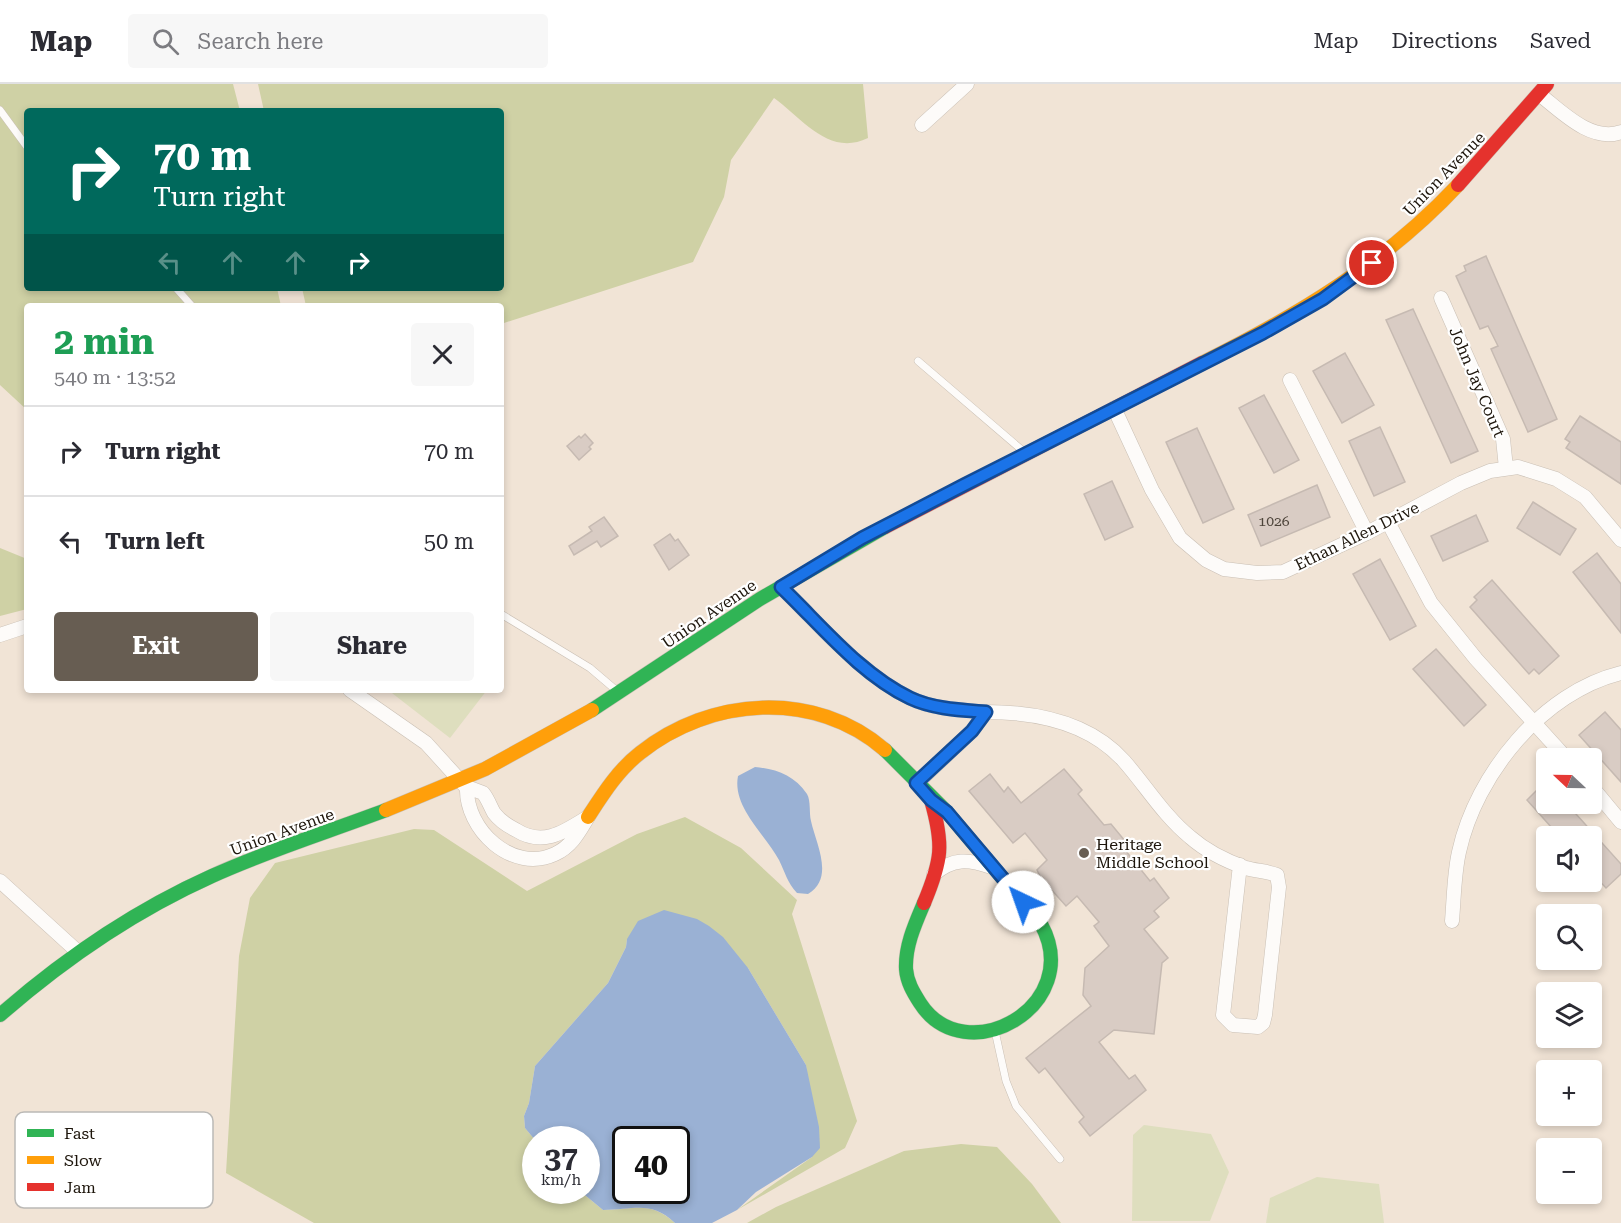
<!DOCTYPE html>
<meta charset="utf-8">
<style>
:root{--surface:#fff;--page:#f7f7f7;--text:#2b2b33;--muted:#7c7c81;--line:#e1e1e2;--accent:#675d52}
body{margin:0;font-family:"Roboto Serif",serif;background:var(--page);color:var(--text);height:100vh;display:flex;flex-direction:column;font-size:22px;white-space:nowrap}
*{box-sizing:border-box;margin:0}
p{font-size:20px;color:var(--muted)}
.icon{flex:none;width:33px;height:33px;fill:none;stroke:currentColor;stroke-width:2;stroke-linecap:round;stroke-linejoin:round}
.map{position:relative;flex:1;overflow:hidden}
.sheet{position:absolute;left:24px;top:219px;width:480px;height:390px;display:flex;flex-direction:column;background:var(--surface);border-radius:6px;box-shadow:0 3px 9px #0003}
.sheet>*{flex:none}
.guide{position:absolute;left:24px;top:24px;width:480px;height:183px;border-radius:6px;box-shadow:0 3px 9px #0003;background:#00695c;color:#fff;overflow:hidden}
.needle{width:39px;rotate:292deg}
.tools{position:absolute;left:1536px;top:664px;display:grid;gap:12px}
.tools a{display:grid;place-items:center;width:66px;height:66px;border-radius:6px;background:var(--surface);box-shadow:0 3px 9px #0003;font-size:30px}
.speed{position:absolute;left:522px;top:1042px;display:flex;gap:12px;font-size:30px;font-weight:700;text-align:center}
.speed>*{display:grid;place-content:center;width:78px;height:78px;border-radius:50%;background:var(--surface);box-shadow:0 3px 9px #0003;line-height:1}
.speed small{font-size:15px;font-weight:400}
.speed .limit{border:3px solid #111;border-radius:9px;background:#fff;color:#111}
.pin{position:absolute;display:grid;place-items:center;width:51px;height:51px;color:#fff;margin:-26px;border:3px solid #fff;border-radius:50%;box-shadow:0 2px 6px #0007}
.me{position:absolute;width:66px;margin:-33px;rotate:318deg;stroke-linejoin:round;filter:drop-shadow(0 0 4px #0008)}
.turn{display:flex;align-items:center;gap:21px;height:126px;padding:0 30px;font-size:27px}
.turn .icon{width:78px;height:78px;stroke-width:2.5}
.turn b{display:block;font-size:42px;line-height:51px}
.lanes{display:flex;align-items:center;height:57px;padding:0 30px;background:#0003;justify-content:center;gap:30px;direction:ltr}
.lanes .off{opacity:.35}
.round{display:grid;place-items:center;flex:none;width:63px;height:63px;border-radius:6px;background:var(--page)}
.head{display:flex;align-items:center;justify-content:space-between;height:102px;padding:0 30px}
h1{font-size:36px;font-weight:700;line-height:45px;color:#1e9e55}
.button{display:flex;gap:12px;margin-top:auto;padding:12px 30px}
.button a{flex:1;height:69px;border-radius:6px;background:var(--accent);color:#fff;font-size:24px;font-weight:700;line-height:69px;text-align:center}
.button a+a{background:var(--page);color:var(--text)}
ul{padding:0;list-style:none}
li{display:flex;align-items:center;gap:18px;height:90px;padding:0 30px;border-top:2px solid var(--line)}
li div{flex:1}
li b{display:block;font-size:22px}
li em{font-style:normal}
header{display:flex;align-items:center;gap:36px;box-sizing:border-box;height:84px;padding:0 30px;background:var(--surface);border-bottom:2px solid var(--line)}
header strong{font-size:28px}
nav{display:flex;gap:33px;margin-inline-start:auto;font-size:21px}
.search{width:420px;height:54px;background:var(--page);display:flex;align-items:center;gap:15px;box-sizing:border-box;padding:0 21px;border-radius:6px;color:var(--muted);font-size:22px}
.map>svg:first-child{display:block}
</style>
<header>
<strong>Map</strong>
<div class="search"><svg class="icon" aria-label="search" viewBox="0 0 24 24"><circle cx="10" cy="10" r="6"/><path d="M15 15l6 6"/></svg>Search here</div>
<nav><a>Map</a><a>Directions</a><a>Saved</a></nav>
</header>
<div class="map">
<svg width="1621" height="1139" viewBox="0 0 1621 1139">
<rect width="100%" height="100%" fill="#f1e4d6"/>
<g fill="#dedebe">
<path d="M388 606H487L450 654Z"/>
<path d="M1144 1041 1211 1050 1229 1088 1210 1137H1132L1133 1051Z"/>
<path d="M1317 1093 1379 1100 1384 1139H1266L1270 1114Z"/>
</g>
<g fill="#cfd1a5">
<path d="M0 0H233L240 27H27V204H277L281 222H27V326L0 301Z"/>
<path d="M258 0H863L868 54C829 73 803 35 774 14L731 76 724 113 693 178 501 240V222H306L302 204H501V27H264Z"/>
<path d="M0 464 27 475V525L0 532Z"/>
<path d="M685 733 741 764 797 816 792 830 857 1037 845 1064 737 1126 812 1073 806 981 748 884 627 855 626 863 608 899 535 982 529 1019 524 1032 525 1044 535 1056 536 1107H580L603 1126C636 1126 649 1116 675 1139H314L226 1089 239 872 250 814 275 779 414 745 434 746 527 807 637 750Z"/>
<path d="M961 1060 997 1063 1032 1100 1061 1139H747L776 1123 904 1067Z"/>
</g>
<g fill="#9ab1d4" fill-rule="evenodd">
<path d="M755 683C776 685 794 691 807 710 811 717 809 729 811 737 816 760 835 794 808 810L797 809C787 798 785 788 779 776 765 750 732 723 738 692Z"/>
<path d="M664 826 697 835 709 842 723 853 748 884 806 981 819 1043 820 1064 812 1073 756 1108 737 1126 712 1139H675C650 1116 635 1126 603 1126L580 1107H586V1056H535L525 1044 524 1032 529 1019 535 982 608 899 626 863 627 855 638 837ZM626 1056H676V1107H626Z"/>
</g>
<g fill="#d9ccc4" stroke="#c6bab2" stroke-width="1.5">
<path d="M1486 172 1557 335 1528 348 1491 265 1498 262 1488 242 1480 245 1456 192 1466 187 1464 182Z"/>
<path d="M1413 225 1478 367 1451 379 1386 236Z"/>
<path d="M1345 269 1374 321 1342 339 1313 287Z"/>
<path d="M1264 311 1299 376 1274 389 1239 324Z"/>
<path d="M1580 332 1621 358V400L1566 364 1570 358 1565 355Z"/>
<path d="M1380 343 1405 398 1374 412 1349 357Z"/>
<path d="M1197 344 1234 425 1203 439 1166 358Z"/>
<path d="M585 350 593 359 589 363 591 365 579 376 567 362 579 352 581 354Z"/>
<path d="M1112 397 1133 443 1105 456 1084 410Z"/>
<path d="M1317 401 1330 433 1261 462 1248 431Z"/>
<path d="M1533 418 1576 445 1560 471 1517 444Z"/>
<path d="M1476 431 1488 457 1443 477 1431 452Z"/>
<path d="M604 433 618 452 601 463 597 457 574 471 569 462 592 447 589 443Z"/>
<path d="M670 450 675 457 678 455 689 471 669 486 654 461Z"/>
<path d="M1597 469 1621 500V549L1573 488Z"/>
<path d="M1380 475 1416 542 1390 556 1353 490Z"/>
<path d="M1492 496 1559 572 1539 590 1534 585 1529 590 1470 523 1477 516 1474 513Z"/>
<path d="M1436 565 1486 621 1464 642 1413 585Z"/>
<path d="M1605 628 1621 646V698L1579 651Z"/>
<path d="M1064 685 1082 706 1078 710 1104 741 1111 740 1125 757 1121 761 1150 797 1154 794 1169 814 1154 827 1159 833 1144 845 1168 874 1162 879 1154 950 1114 946 1099 958 1129 995 1135 991 1146 1006 1090 1052 1079 1038 1084 1033 1045 984 1039 989 1026 974 1091 922 1083 911 1085 884 1109 862 1094 842 1099 838 1077 812 1066 822 1041 794 1037 786 1047 776 1025 749 1013 759 969 707 990 690 1004 708 1008 703 1021 719Z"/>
<path d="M1546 697V720H1567L1621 780V790L1606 804 1592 789V753H1560L1527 716Z"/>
</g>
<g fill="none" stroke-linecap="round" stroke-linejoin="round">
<defs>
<g id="lane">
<path d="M0 26 27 63"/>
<path d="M176 204 192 222"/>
<path d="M918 277 1023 367"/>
<path d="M501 530 590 584 617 607"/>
<path d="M995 947 1006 997 1016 1022 1060 1075"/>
</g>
<g id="street">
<path d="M1539 10C1561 27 1591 59 1621 48"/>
<path d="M922 41 967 0"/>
<path d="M1441 214 1503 355 1506 384"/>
<path d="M1290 296 1367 449"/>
<path d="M1114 324 1152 406 1180 454 1206 476 1224 485 1257 489 1283 488 1367 449 1461 399 1490 387 1518 383 1556 395 1585 413 1621 456"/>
<path d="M1388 438 1431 519 1476 575 1567 675"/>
<path d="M781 503C820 540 860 590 910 614 932 625 961 626 986 628"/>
<path d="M0 551 27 542"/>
<path d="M350 606 426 659 465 702"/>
<path d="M917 699 972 647 986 628C1036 628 1089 638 1124 677 1146 702 1164 732 1190 753 1206 767 1226 777 1246 784 1256 787 1267 787 1277 791L1279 803 1265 931 1263 939 1258 943 1233 941 1223 931 1240 781"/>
<path d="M467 703 483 709C488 715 490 722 494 729 500 737 508 742 516 746 543 763 564 748 588 733 579 748 572 762 555 770 512 790 465 745 467 703Z"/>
<path d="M1592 703 1621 738"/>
<path d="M934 790C953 774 968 775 991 783"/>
<path d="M0 797 78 868"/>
<path d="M1452 837C1454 814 1454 790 1459 768 1476 690 1543 608 1621 589"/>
</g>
<g id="fast">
<path d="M592 626 760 515 885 443"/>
<path d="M885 666 947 728 1041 840C1086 922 965 989 920 919 913 908 907 898 906 885 905 862 915 840 924 819"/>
<path d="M0 931C64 875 134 827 212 792 269 766 328 748 386 726"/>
</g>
<g id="slow">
<path d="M1202 279C1297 232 1385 179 1458 101"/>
<path d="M386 726 485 685 592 626"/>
<path d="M588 733C603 710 618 686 640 669 710 613 815 605 885 666"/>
</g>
<g id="jam">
<path d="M1458 101 1547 0"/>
<path d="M885 443 1202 279"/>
<path d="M924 819C942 776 944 761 931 716"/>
</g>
</defs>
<use href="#lane" stroke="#c9bfb4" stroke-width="8"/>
<use href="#street" stroke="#c9bfb4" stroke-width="15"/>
<use href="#fast" stroke="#c9bfb4" stroke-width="15"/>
<use href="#slow" stroke="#c9bfb4" stroke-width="15"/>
<use href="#jam" stroke="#c9bfb4" stroke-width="15"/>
<use href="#lane" stroke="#fdfbf9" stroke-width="7"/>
<use href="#street" stroke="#fdfbf9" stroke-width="14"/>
<use href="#fast" stroke="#30b455" stroke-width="14"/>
<use href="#slow" stroke="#ff9f0a" stroke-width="14"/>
<use href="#jam" stroke="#e5322d" stroke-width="14"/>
</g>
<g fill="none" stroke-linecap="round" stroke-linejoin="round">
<defs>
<path id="route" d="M1023 818 947 728 931 716 916 699 972 647 986 628C961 626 933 625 910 614 860 590 820 540 781 503L862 454 964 401 1263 249 1323 215 1372 179"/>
</defs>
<use href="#route" stroke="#114b97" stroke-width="15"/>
<use href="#route" stroke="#1a73e8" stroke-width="10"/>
</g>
<circle fill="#675d52" stroke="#fff" stroke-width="2" cx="1084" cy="769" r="6"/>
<g text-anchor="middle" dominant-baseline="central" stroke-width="4.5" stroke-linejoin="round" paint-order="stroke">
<g font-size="14" fill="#4d443a">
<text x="1274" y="437">1026</text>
</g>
<g font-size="16" fill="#1d150b" stroke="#fff">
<text transform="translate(1444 90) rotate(-46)">Union Avenue</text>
<text transform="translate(1477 298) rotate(67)">John Jay Court</text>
<text transform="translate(1357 452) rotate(-26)">Ethan Allen Drive</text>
<text transform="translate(709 530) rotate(-34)">Union Avenue</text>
<text transform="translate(282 748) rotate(-20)">Union Avenue</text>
</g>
<g font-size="16" fill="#1d150b" stroke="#fff" text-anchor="start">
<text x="1096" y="760">Heritage<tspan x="1096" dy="18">Middle School</tspan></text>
</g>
</g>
<rect x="15" y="1028" width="198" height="96" rx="9" fill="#fff" stroke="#bbb9b6" stroke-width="1.5"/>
<rect x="27" y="1045" width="27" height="8" fill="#30b455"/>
<rect x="27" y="1072" width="27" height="8" fill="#ff9f0a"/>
<rect x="27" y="1099" width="27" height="8" fill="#e5322d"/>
<g font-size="16" fill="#1d150b">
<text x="64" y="1055">Fast</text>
<text x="64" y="1082">Slow</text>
<text x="64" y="1109">Jam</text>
</g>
</svg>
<div class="tools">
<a><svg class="needle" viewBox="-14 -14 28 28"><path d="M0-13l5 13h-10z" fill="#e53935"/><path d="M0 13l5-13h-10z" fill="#7c7c81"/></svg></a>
<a><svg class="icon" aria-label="sound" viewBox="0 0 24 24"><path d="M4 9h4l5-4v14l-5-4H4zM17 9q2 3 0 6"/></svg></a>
<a><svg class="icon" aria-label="search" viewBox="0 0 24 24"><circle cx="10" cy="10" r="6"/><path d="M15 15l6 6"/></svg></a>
<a><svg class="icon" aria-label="layers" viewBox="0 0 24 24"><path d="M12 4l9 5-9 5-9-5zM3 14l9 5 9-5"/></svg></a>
<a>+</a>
<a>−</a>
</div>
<div class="speed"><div>37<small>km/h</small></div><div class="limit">40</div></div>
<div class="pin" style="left:1372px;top:179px;background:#d93025"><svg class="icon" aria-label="arrive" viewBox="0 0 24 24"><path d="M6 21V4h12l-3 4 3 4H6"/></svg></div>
<svg class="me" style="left:1023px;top:818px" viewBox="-20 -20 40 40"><circle r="19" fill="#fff"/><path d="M0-13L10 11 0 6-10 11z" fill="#1a73e8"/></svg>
<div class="guide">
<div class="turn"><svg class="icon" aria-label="right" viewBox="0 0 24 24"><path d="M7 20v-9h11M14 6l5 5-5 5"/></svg><div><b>70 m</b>Turn right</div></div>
<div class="lanes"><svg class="icon off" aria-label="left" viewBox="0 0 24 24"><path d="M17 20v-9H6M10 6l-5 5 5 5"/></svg><svg class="icon off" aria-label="ahead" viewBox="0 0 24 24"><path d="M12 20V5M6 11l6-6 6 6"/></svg><svg class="icon off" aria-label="ahead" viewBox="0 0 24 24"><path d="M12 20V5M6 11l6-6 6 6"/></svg><svg class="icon" aria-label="right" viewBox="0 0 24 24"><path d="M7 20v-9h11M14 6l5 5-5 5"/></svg></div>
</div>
<section class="sheet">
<div class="head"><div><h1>2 min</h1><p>540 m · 13:52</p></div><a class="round"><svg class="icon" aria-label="close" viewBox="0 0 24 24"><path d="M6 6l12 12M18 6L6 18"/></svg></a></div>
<ul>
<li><svg class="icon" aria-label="right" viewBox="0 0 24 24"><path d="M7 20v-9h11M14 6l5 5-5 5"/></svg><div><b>Turn right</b></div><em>70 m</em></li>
<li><svg class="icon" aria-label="left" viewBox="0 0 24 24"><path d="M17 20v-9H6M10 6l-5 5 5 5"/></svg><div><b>Turn left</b></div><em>50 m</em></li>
</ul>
<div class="button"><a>Exit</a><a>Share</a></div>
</section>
</div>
